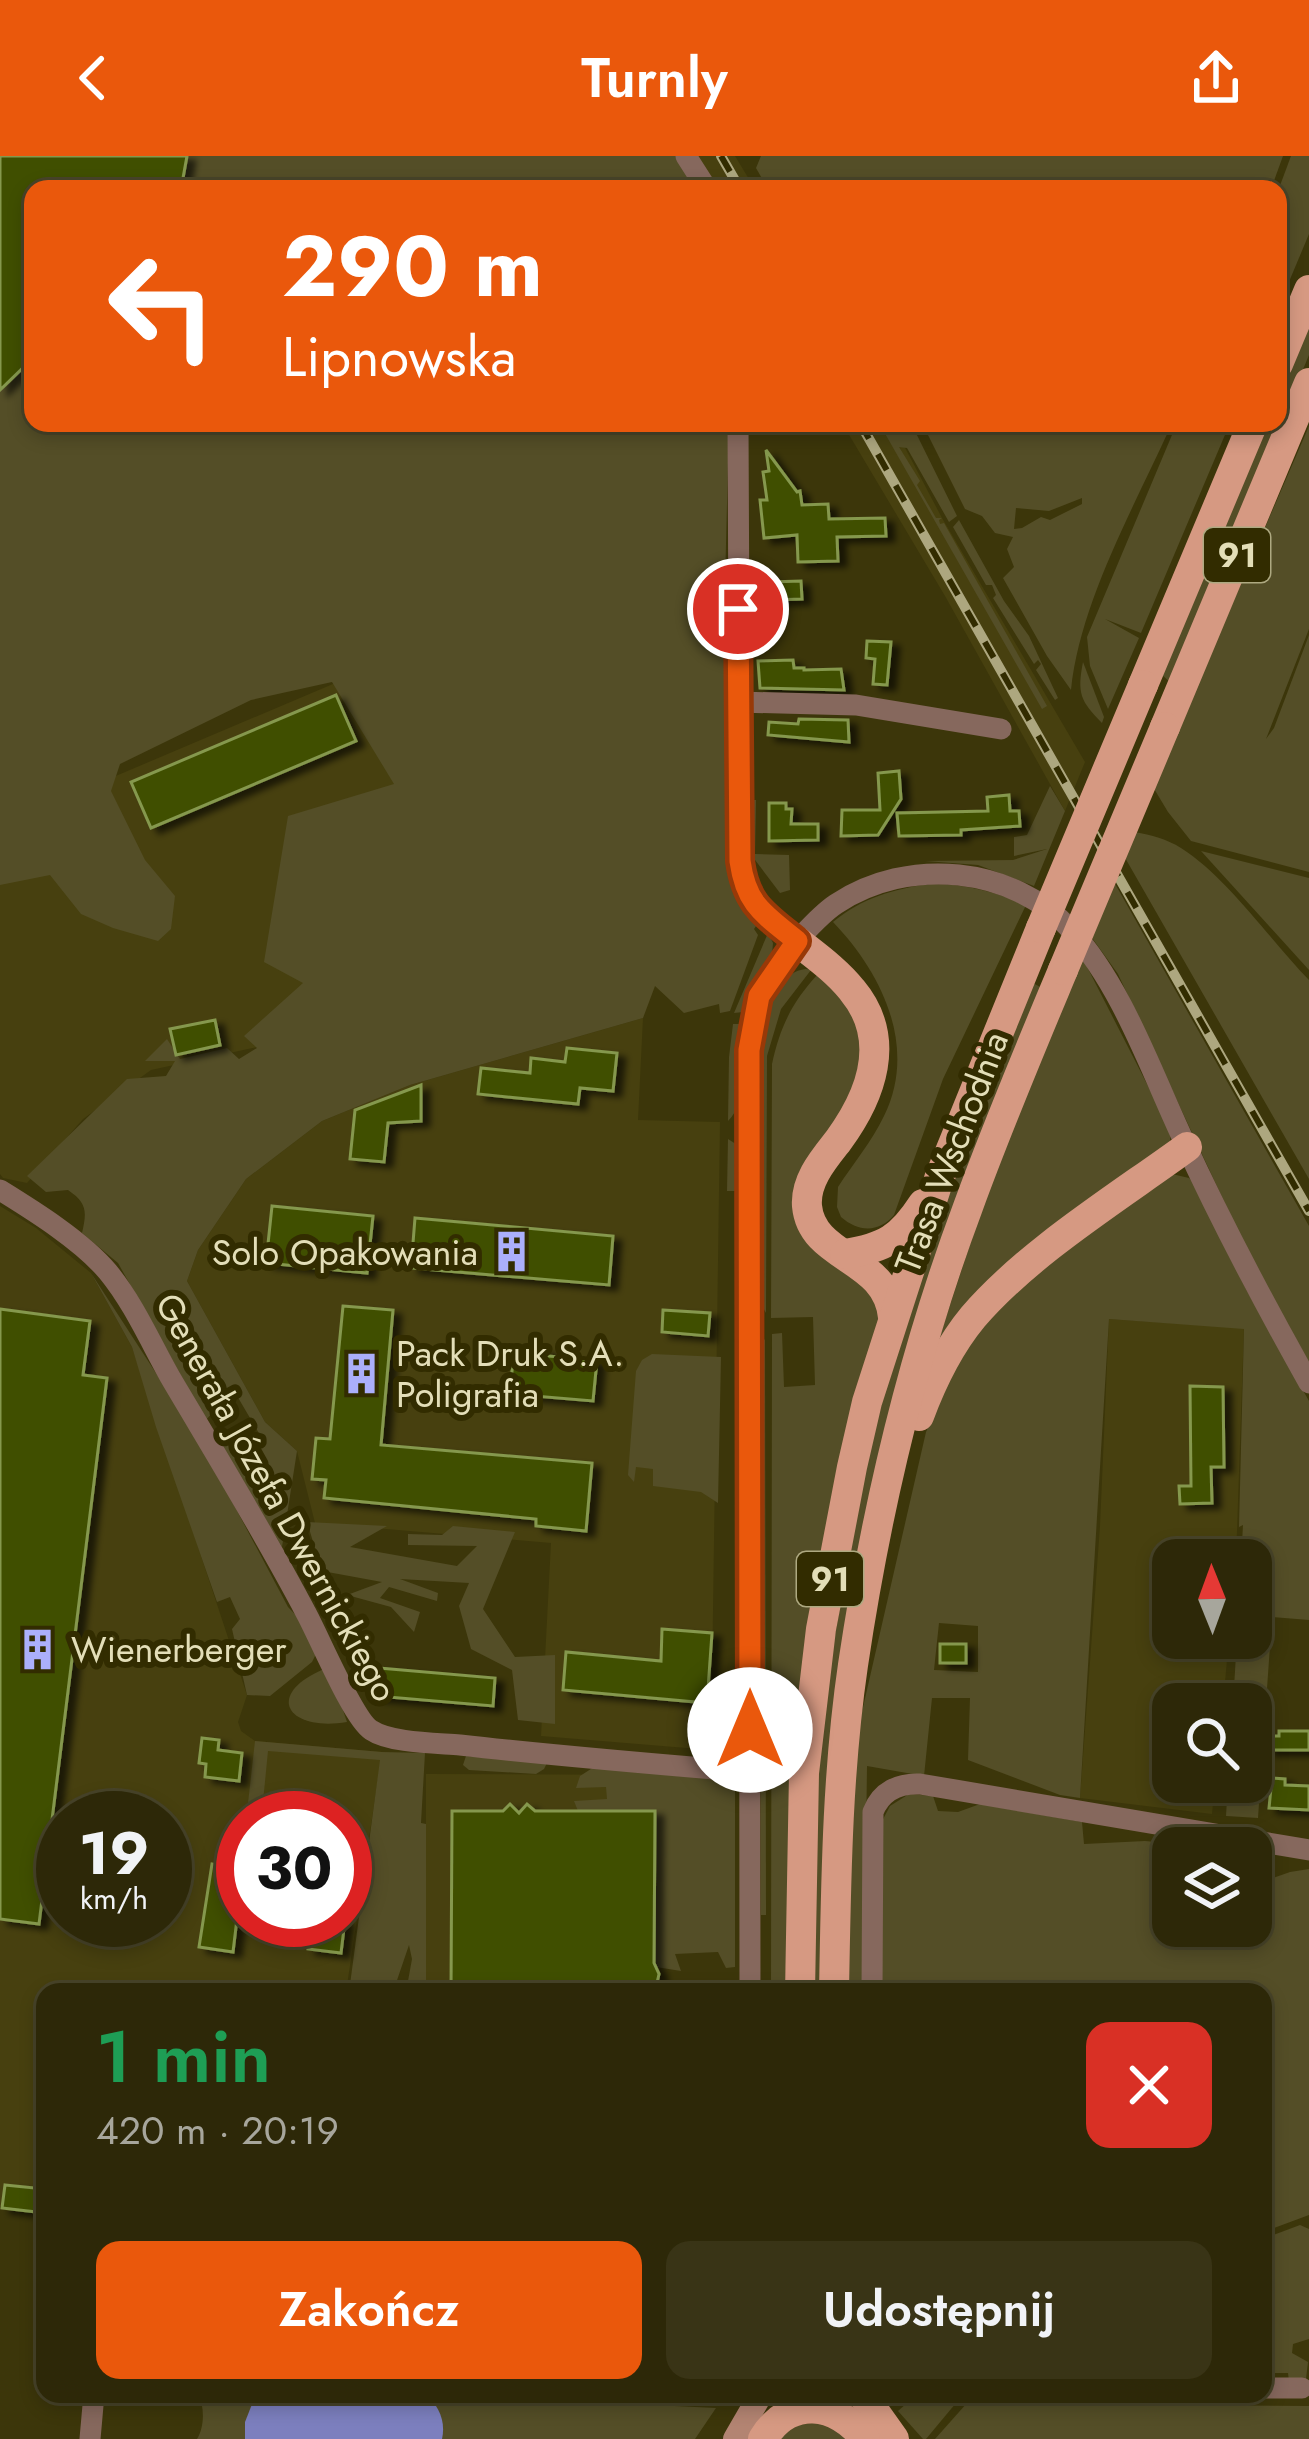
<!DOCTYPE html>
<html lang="pl">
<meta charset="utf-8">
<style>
:root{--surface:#2d2808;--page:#393416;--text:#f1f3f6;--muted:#a7a69c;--line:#484429;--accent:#ea580c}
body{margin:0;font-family:Jost,sans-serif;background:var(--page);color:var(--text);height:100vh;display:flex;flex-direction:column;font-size:45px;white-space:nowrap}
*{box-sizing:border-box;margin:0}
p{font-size:39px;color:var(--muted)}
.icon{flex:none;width:66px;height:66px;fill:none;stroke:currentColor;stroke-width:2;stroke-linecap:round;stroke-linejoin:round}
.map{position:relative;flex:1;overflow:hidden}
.sheet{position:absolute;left:36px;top:1827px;width:1236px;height:420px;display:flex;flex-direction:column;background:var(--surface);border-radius:24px;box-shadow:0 6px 18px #0003,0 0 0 3px var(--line)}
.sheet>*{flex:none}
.top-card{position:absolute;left:24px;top:24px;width:1263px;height:252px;border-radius:24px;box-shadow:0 6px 18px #0003,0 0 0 3px var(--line);background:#ea580c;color:#fff;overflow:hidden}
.needle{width:78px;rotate:359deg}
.tools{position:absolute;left:1152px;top:1383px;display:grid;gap:24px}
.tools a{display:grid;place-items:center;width:120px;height:120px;border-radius:24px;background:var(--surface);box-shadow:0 6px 18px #0003,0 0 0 3px var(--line);font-size:60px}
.speed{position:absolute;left:36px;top:1635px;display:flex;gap:24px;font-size:60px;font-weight:700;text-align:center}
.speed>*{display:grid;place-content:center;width:156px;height:156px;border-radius:50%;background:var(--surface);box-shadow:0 6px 18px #0003,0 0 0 3px var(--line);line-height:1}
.speed small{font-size:30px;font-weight:400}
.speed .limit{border:18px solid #d22;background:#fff;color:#111}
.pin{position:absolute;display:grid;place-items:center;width:102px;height:102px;color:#fff;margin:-51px;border:6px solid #fff;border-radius:50%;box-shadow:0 3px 12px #0007}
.me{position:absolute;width:132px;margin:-66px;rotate:0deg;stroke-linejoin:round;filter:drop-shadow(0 0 9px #0008)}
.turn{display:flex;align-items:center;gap:42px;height:252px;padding:0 60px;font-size:54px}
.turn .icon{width:156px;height:156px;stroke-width:2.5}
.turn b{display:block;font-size:84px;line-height:102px}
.round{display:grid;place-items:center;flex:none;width:126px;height:126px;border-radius:24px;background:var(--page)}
.overview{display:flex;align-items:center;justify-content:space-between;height:204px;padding:0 60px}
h1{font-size:72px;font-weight:600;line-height:90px;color:#1e9e55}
.primary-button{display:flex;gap:24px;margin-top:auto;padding:24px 60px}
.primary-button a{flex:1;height:138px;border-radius:24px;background:var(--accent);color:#fff;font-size:48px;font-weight:600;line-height:138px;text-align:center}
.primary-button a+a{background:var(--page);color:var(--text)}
header{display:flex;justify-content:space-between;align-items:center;height:156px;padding:0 60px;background:var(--accent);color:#fff;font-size:54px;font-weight:600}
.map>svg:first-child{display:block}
</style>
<header><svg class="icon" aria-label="back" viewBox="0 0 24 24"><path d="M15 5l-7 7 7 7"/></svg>Turnly<svg class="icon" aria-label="share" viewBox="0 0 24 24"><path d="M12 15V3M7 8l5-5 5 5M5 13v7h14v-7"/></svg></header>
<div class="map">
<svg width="1309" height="2283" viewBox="0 0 1309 2283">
<defs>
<filter id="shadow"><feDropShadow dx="8" dy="5" stdDeviation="3" flood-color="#0009"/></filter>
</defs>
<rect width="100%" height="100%" fill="#3c360a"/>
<g fill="#47400f" fill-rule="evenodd">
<path d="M675 0H735L755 33H692Z"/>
<path d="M842 267H892L942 362 1085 606 1065 655 945 440Z"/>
<path d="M340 525 524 833 151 914 83 963 27 1027 3 1022 0 1018V669Z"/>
<path d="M643 862 638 964 720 966 711 1594 541 1580 551 1387 315 1367 297 1295 265 1266 187 1125 198 1094 246 1023 322 965 410 929Z"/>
<path d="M0 1050 36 1072 91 1117 132 1191 247 1539 238 1566 241 1575 255 1585 382 1596 346 1836H45V2056L0 2050ZM63 1662H165V1764H63ZM243 1662H345V1764H243Z"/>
<path d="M1109 1163 1244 1172 1236 1404H1173V1482H1229L1223 1548H1173V1626H1215L1212 1658 1080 1642 1100 1370Z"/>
<path d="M426 1618 658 1619 660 1836H426Z"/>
</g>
<g fill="#544e27" fill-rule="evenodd">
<path d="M187 0H677L698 33H181Z"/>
<path d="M761 0H1283L1271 33H768L756 12Z"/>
<path d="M1291 0H1309V78L1278 152V35Z"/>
<path d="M1309 165V199L1172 528 1161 518 1266 267H1278V239Z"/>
<path d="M33 202V267H729L725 429 733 724 742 748 759 766 754 773 758 779 730 855 720 857 719 848 684 857 655 830 643 862 410 929 322 965 246 1023 198 1094 187 1125 265 1266 297 1295 282 1391 221 1288 260 1279 233 1233 206 1264 118 1107 82 1077C87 1055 87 1047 68 1034L46 1036 27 1020 127 923 166 920 175 905H145L167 883 180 903 227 892 239 903 257 892 244 880 303 827 264 806 288 660 394 628 332 526 251 544 120 608 111 635 145 704 175 740 171 773 158 785 113 772 81 758 50 719 0 729V234Z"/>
<path d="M879 267H911L957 360 949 366 907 292 899 291 920 325 917 329 936 362H942L939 364 940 368 944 367 1047 550 1042 553Z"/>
<path d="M922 267H1172C1136 348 1080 445 1071 534L1047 500 1003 422 1014 411 1007 393 1013 381 995 377 982 360 965 353ZM1082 342V348L1050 364 1041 361 1022 372 1014 373 1016 352 1049 355Z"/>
<path d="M1177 267H1230L1141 477 1105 463 1139 482 1108 553 1090 510 1087 481Z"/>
<path d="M1309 270V473L1266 583 1274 572 1309 479V716L1191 685 1168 656 1153 631Z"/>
<path d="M959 364 1004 445 1029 480 1058 542 1055 544 1036 514 1041 508 1038 504 1034 508 993 442 996 439 992 429H986L953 371Z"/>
<path d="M1083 506 1104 561 1102 567C1080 545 1077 537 1083 506Z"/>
<path d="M1050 630 1065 655 1034 730 978 709 925 705 1013 704 1047 693 1014 700V681L1027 679Z"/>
<path d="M750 644H756L755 698 789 699 790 734 780 737 752 700Z"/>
<path d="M1135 676C1151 679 1167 683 1181 692 1227 721 1270 784 1309 824V1023L1124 700Z"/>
<path d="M1201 695 1309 722V814Z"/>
<path d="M1114 726 1309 1070V1206L1257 1116 1118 818 1090 779Z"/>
<path d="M930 728C965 728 994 735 1026 749L943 923 894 1059C879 1077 858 1076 841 1061L837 1051 838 1031C853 1008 872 985 884 960 918 891 882 817 833 766 862 742 893 733 930 728Z"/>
<path d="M768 777 773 787 772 799 757 823 749 852 743 856 734 857Z"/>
<path d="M1082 801 1171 975 1170 986 1030 1094 923 1231 991 1025Z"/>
<path d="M806 813 811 814 781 853 767 900 766 1157 760 1146 763 885C769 859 774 816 806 813Z"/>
<path d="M818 818 840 837 858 868 863 900 857 932 794 1057 800 1077 812 1092 865 1121 881 1160 792 1651 785 1836H771L772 1178 782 1177 784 1231 815 1229 813 1161 771 1162 772 908C780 871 792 846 818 818Z"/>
<path d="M1031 826 1044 833 881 1305 824 1836H809L817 1622 829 1513 867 1302 899 1184 939 1061Z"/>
<path d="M733 868H740L744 872C743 900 749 945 728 965L729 901Z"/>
<path d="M728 983 739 990 742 1035H727Z"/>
<path d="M1172 1018 1189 1022 1195 1027 1247 1135 1309 1245V1464L1272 1461 1258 1662 1226 1660 1228 1626H1251V1548H1233L1237 1482H1251V1404H1241L1243 1369 1239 1371 1244 1173 1109 1163 1080 1642 1060 1639 968 1604 970 1542H932L924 1620 867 1610 864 1836H845L850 1608 926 1276 967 1186 1015 1131ZM939 1467 978 1470V1516L934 1514Z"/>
<path d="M91 1117 200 1285 288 1451 313 1477 316 1498 312 1506 270 1540 247 1539 232 1473 240 1463 230 1441 217 1446 156 1271 132 1191Z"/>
<path d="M765 1183 766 1759H761L760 1189Z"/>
<path d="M652 1198 721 1201 718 1347 701 1336 653 1330V1313L636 1311 634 1326 628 1319 636 1215 642 1204Z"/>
<path d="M307 1366 387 1370 350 1391 457 1410 477 1390 408 1389V1378L442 1379 453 1370 515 1376 483 1453 515 1501 555 1499V1568L518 1564 512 1514 471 1493 459 1450 469 1427 400 1423 438 1437 437 1445 389 1431 380 1442 420 1456 414 1476 391 1451 347 1439 382 1426 322 1415Z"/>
<path d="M324 1513 331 1519 347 1566C288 1576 263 1539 324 1513Z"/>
<path d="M255 1585 382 1596 425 1597 421 1667 426 1668V1836H406L412 1803 409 1789 393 1836H349L380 1604 268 1595 262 1656H247Z"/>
<path d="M466 1600 547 1607 544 1613 536 1618 469 1614 463 1609Z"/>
<path d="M594 1611 735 1625V1811L726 1812 718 1796 675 1798 681 1815 656 1811 650 1805 654 1789 655 1656 578 1655 574 1645 607 1643 606 1631 576 1632 580 1620Z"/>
<path d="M909 1638 933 1640 938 1655 958 1656 980 1648 1082 1666 1084 1688 1145 1685 1221 1692H1173V1770H1251V1695L1265 1717 1273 1722 1290 1716 1309 1713V2059L1263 2076V1836H880L881 1667 890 1650Z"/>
<path d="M1300 2069 1309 2073V2183L1293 2188 1292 2197 1308 2206 1306 2223 1289 2226 1288 2217H1263V2083Z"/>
<path d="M199 2238H654V2249L716 2252 695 2283H197C205 2270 204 2252 199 2238Z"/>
<path d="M915 2240 961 2241 926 2283H923L898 2255Z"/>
<path d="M967 2247 1309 2250V2283H935Z"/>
<path d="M813 2267 827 2269 848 2283H777L798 2269Z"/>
</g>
<path fill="#7c7fbe" d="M256 2238H425C439 2249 446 2266 442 2283H245V2266Z"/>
<g fill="#414f03" stroke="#85984e" stroke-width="3" filter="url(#shadow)">
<path d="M0 0H187L181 33H33V202L0 234Z"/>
<path d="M766 294 797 336 800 335 802 349 828 348 829 363 885 362 886 380 837 381 838 405 798 406 797 379 764 382 760 344H767L763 316 769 315Z"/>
<path d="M801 425 802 443 771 444 770 426Z"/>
<path d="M867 485 891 486 887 529 873 528 875 503 866 502Z"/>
<path d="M793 504 794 512H804V514L841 513 844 534 760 532 758 505Z"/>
<path d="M336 539 356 585 151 672 131 626Z"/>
<path d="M799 563 848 564 849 586 768 579 769 566 798 568Z"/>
<path d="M899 615 901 643 878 679 841 680 842 654H880L878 617Z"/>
<path d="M1009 639 1010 655H1019L1020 670 961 674V679L899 680 897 657 988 655 987 641Z"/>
<path d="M769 647H786V653H792L791 668H818V684L769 685Z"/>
<path d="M215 864 220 889 176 899 170 873Z"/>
<path d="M567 892 617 897 613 935 580 932 578 948 478 938 481 912 530 917 531 902 565 906Z"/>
<path d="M421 929V965L388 967 384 1006 350 1003 355 954Z"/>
<path d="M272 1050 373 1060 367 1117 266 1107Z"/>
<path d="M415 1062 613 1080 609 1129 411 1112Z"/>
<path d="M343 1150 393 1154 381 1289 592 1307 586 1375 536 1370V1363L324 1342 326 1324 312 1323 316 1282 330 1283Z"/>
<path d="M0 1153 90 1165 83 1219 107 1222 39 1768 0 1763Z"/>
<path d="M663 1154 710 1157 708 1180 662 1176Z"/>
<path d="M514 1192 548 1195 547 1200 597 1204 593 1245 510 1238Z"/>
<path d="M1190 1230 1223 1231 1224 1311H1211L1212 1347 1180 1348 1179 1330H1191Z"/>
<path d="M662 1473 712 1477 707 1547 563 1534 566 1496 661 1505Z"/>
<rect x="940" y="1488" width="26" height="19"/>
<path d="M379 1512 495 1522 493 1550 376 1540Z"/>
<path d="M1279 1575H1309V1594H1267V1580H1279Z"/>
<path d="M202 1582 219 1584 218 1594 242 1597 239 1625 205 1621 206 1608 199 1607Z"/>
<path d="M1272 1622 1285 1623V1629L1309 1630V1654L1269 1652Z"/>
<path d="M510 1648 519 1657 527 1648 535 1655H655L654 1807 659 1818 655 1836H451L452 1655H503Z"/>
<path d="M212 1708 243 1713 233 1796 199 1791Z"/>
<path d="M311 1764H345L341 1797 308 1793Z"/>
<path d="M5 2029 45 2033V2057L2 2052Z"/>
</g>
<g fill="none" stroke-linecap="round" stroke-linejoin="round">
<g stroke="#86685d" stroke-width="21">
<path d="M686 0 707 33"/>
<path d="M738 267 740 705C746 749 765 758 797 785L759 840 749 894 750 1836"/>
<path d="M738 546 856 549 1001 573"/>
<path d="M797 785C809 772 821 758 836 748 908 700 1013 710 1071 774 1122 830 1151 915 1183 983 1221 1066 1264 1147 1309 1227"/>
<path d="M0 1034C34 1055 82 1085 108 1116 135 1149 152 1190 173 1226 218 1302 264 1377 305 1455 318 1478 353 1563 371 1574 390 1587 436 1587 460 1589 557 1600 653 1608 750 1616"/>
<path d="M872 1836 873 1656C881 1635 899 1627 920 1628L1309 1694"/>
<path d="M1263 2232H1302"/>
<path d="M90 2283 94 2238"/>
</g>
<path stroke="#b38472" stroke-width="24" d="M735 2283 761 2238"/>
<g stroke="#d69982" stroke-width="30">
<path d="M1278 208 1309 134"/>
<path d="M1143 529 1253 267"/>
<path d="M1165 571 1309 227"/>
<path d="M797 785C816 800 837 815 852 834 893 883 871 940 838 985 823 1004 805 1025 807 1050 812 1104 887 1100 893 1161"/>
<path d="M845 1098C885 1092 901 1082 923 1048"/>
<path d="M919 1260C932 1225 949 1190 973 1161 1029 1096 1117 1042 1187 991"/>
<path d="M800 1836 804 1617 821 1473 852 1311 867 1246 939 1023 1041 772"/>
<path d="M834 1836C836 1727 837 1618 853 1509 876 1354 913 1198 968 1051 997 971 1030 893 1063 814"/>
<path d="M862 2238 894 2283"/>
<path d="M763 2283C789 2240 837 2245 865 2283"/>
</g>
<defs>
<g id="rail">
<path d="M721 0 740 33"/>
<path d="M860 267 1309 1055"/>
</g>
</defs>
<use href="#rail" stroke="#ada77f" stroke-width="10"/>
<use href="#rail" stroke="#322c00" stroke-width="6" stroke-dasharray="18" stroke-linecap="butt"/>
<g stroke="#d69982" stroke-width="30">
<path d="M1041 772 1143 529"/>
<path d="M1063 814 1165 571"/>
</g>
</g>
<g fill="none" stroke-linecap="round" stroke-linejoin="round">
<defs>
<path id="route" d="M738 453 740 705C746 749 764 758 797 785L759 840 749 894 750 1574"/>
</defs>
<use href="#route" stroke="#983908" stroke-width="30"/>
<use href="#route" stroke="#ea580c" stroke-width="21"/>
</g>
<defs>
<symbol id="building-bare" viewBox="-9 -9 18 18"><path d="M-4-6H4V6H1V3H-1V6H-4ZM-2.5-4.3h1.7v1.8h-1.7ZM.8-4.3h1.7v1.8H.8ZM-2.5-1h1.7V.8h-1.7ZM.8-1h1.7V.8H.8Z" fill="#abaffb" stroke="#322c00" stroke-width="2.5" paint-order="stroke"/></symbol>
</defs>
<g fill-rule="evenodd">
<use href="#building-bare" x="482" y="1066" width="59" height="59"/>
<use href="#building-bare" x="332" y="1188" width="59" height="59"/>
<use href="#building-bare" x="8" y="1464" width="59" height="59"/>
</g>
<g text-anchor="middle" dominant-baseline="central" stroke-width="12" stroke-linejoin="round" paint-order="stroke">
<g fill="#322c00" stroke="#aea981" stroke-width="3">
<rect x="1204" y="372" width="66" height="54" rx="9"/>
<rect x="797" y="1396" width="66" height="54" rx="9"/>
</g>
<g font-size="33" font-weight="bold" fill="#e3deb8">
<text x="1237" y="399">91</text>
<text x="830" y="1423">91</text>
</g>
<g font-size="36" fill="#e3deb8" stroke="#322c00">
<text transform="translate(951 996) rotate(-69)">Trasa Wschodnia</text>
<text transform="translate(277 1341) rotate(61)">Generała Józefa Dwernickiego</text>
</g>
<g font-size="36" fill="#e3deb8" stroke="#322c00" text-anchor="start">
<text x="478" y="1096" text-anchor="end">Solo Opakowania</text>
<text x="396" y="1197">Pack Druk S.A.<tspan x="396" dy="41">Poligrafia</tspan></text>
<text x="71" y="1493">Wienerberger</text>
</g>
</g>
</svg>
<div class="tools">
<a><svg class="needle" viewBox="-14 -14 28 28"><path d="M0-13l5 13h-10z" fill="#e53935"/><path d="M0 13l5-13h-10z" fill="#a7a69c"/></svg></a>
<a><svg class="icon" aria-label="search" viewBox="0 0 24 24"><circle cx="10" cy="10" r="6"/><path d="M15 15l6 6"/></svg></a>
<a><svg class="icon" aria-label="layers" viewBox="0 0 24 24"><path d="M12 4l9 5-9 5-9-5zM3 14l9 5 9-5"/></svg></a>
</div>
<div class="speed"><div>19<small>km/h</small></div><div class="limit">30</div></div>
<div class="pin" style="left:738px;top:453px;background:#d93025"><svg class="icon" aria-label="arrive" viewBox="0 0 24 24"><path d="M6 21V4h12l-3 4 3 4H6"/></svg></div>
<svg class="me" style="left:750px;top:1574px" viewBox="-20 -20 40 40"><circle r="19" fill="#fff"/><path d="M0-13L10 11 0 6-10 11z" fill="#ea580c"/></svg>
<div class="top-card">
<div class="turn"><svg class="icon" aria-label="left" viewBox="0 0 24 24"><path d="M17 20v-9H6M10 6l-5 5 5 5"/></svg><div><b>290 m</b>Lipnowska</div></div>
</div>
<section class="sheet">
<div class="overview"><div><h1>1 min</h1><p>420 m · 20:19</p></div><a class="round" style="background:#d93025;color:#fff"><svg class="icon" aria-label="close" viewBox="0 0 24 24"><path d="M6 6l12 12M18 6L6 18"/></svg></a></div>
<div class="primary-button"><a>Zakończ</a><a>Udostępnij</a></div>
</section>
</div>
